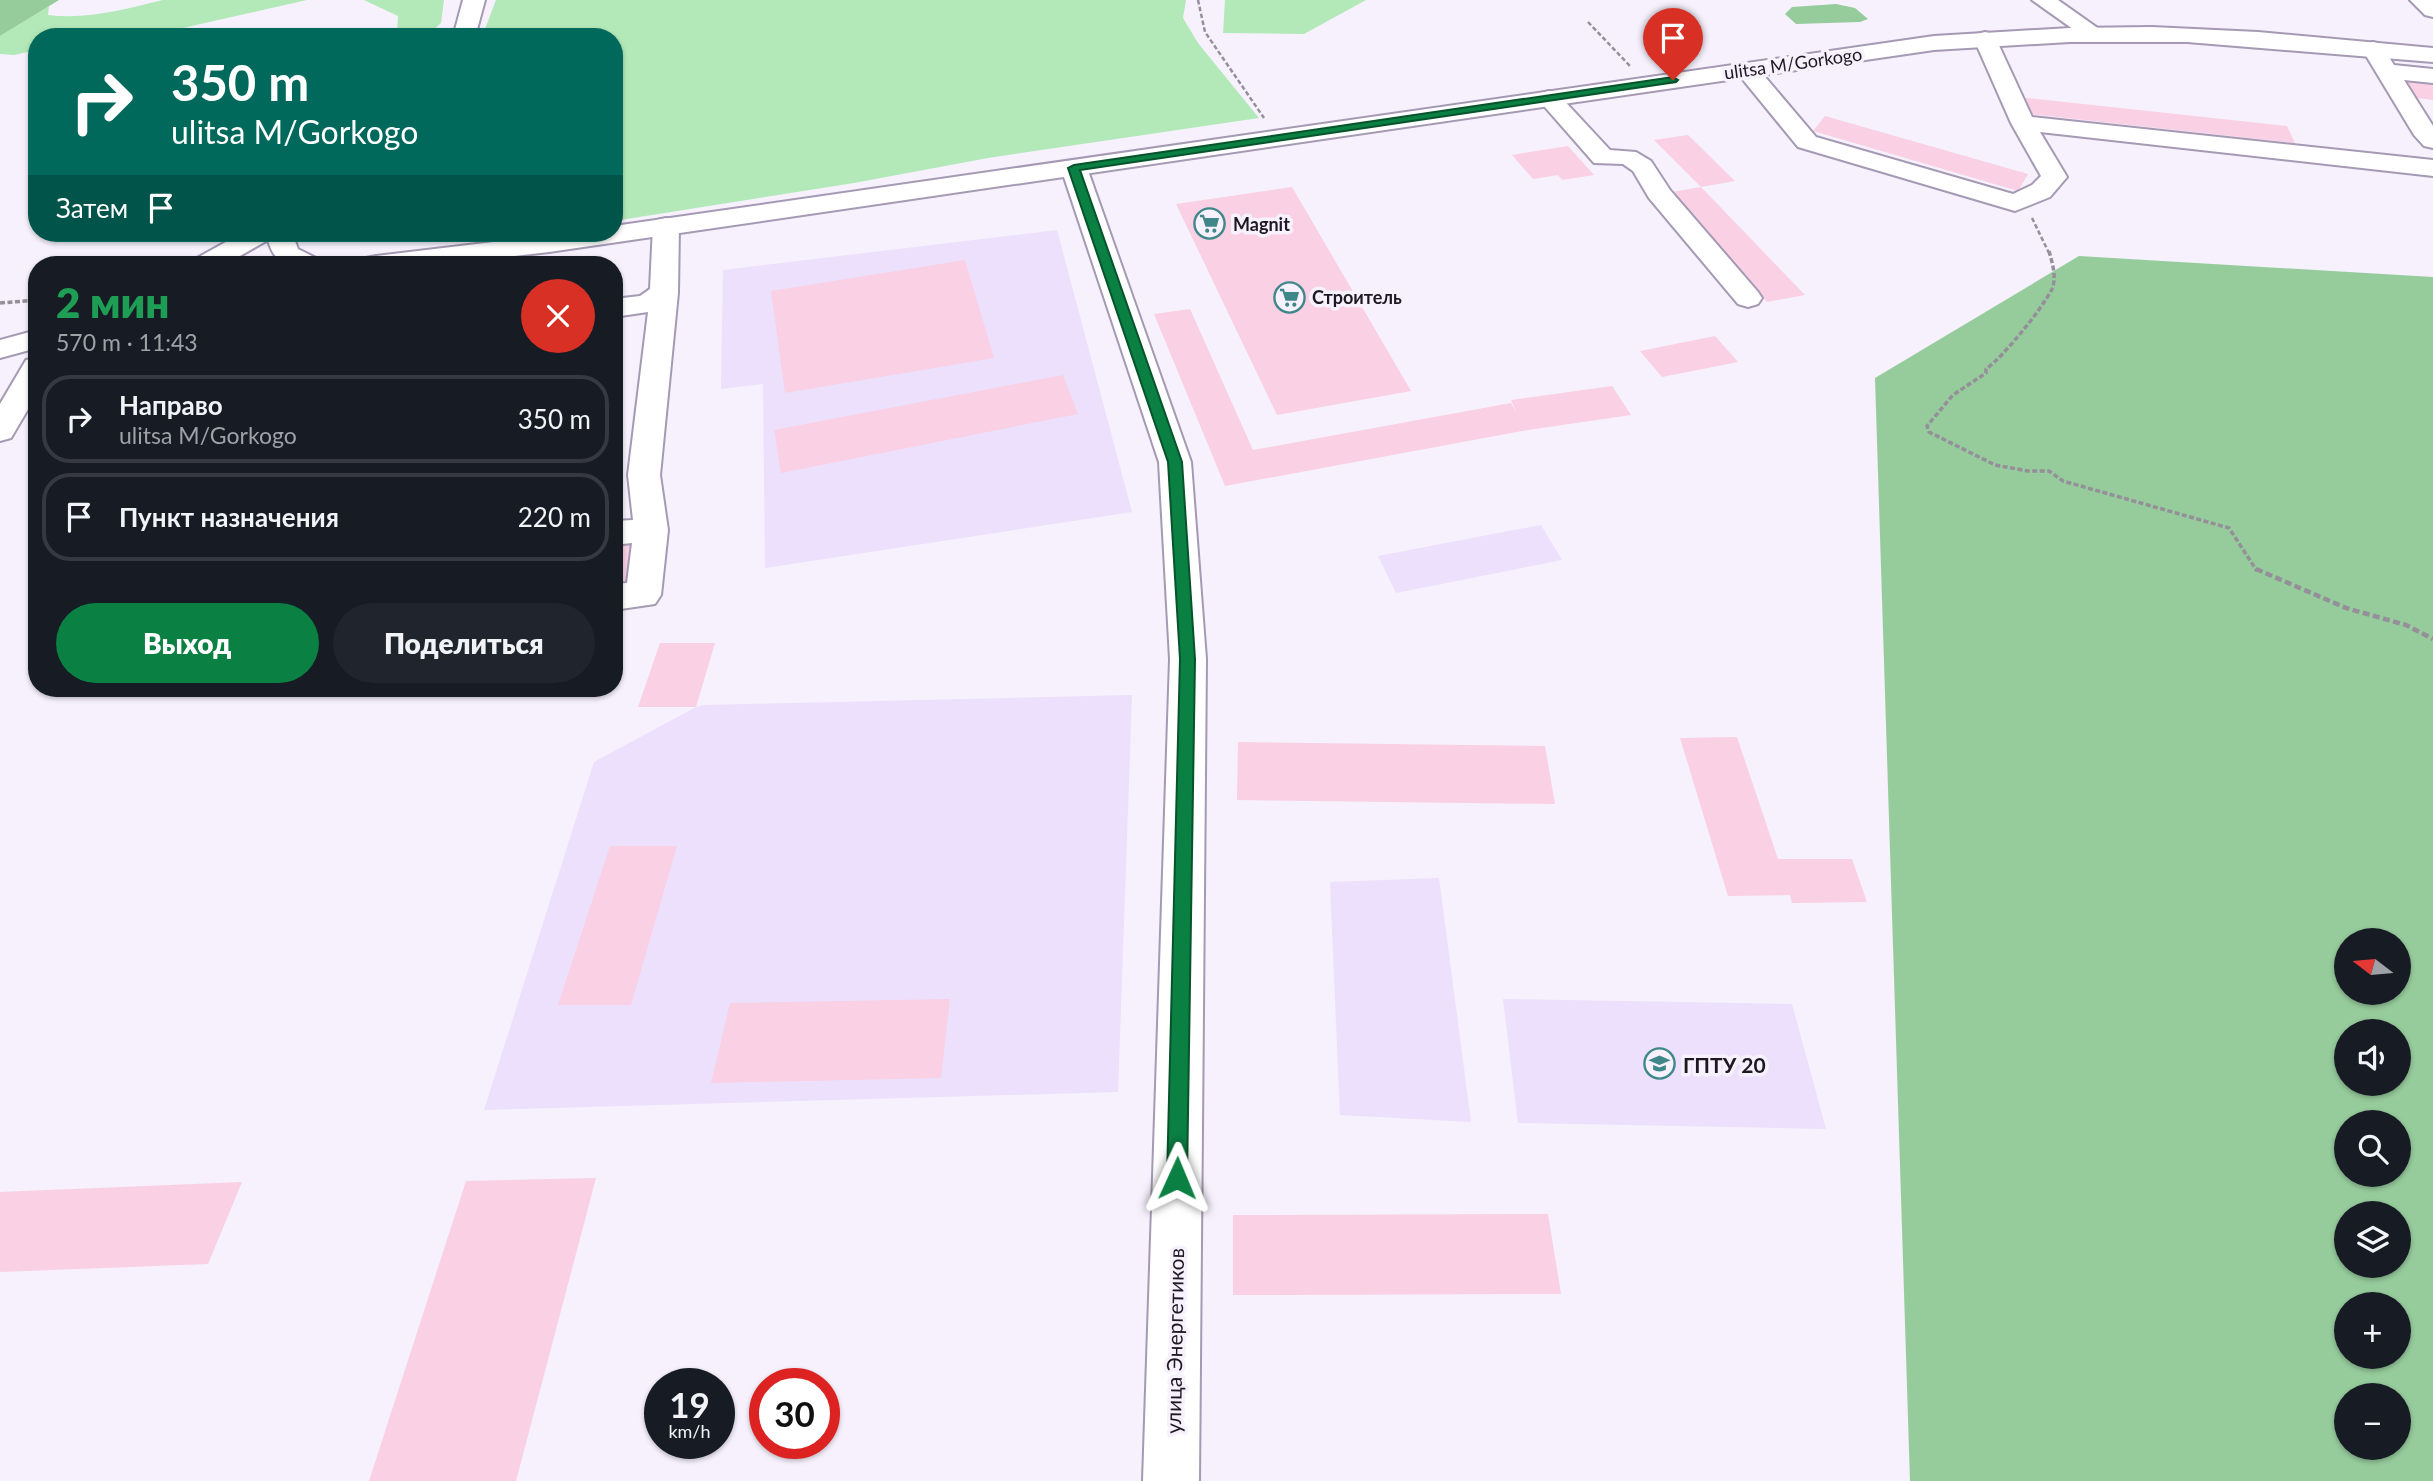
<!DOCTYPE html>
<html lang="ru">
<meta charset="utf-8">
<style>
:root{--surface:#171b24;--page:#20242c;--text:#f1f3f6;--muted:#9ea1a6;--line:#363941;--accent:#0b8043}
body{margin:0;font-family:Lato,sans-serif;background:var(--page);color:var(--text);height:100vh;display:flex;flex-direction:column;font-size:26px;white-space:nowrap}
*{box-sizing:border-box;margin:0}
p{font-size:23px;color:var(--muted)}
.icon{flex:none;width:38px;height:38px;fill:none;stroke:currentColor;stroke-width:2;stroke-linecap:round;stroke-linejoin:round}
.map{position:relative;flex:1;overflow:hidden}
.drawer{position:absolute;left:28px;top:256px;width:595px;height:441px;display:flex;flex-direction:column;background:var(--surface);border-radius:28px;box-shadow:0 2px 5px #0004}
.drawer>*{flex:none}
.guide{position:absolute;left:28px;top:28px;width:595px;height:214px;border-radius:28px;box-shadow:0 2px 5px #0004;background:#00695c;color:#fff;overflow:hidden}
.needle{width:46px;rotate:286deg}
.fabs{position:absolute;left:2334px;top:928px;display:grid;gap:14px}
.fabs a{display:grid;place-items:center;width:77px;height:77px;border-radius:50%;background:var(--surface);box-shadow:0 2px 5px #0004;font-size:35px}
.speed{position:absolute;left:644px;top:1368px;display:flex;gap:14px;font-size:35px;font-weight:700;text-align:center}
.speed>*{display:grid;place-content:center;width:91px;height:91px;border-radius:50%;background:var(--surface);box-shadow:0 2px 5px #0004;line-height:1}
.speed small{font-size:18px;font-weight:400}
.speed .limit{border:10px solid #d22;background:#fff;color:#111}
.pin{position:absolute;display:grid;place-items:center;width:60px;height:60px;color:#fff;margin:-72px -30px;border-radius:50% 50% 50% 0;rotate:-45deg;box-shadow:0 0 7px #0007}
.pin .icon{rotate:45deg}
.me{position:absolute;width:77px;margin:-38px;rotate:1deg;stroke-linejoin:round;filter:drop-shadow(0 0 5px #0008)}
.turn{display:flex;align-items:center;gap:24px;height:147px;padding:0 28px;font-size:32px}
.turn .icon{width:91px;height:91px;stroke-width:2.5}
.turn b{display:block;font-size:49px;line-height:60px}
.then{display:flex;align-items:center;height:66px;padding:0 28px;background:#0003;gap:14px;font-size:26px}
.round{display:grid;place-items:center;flex:none;width:74px;height:74px;border-radius:37px;background:var(--page)}
.overview{display:flex;align-items:center;justify-content:space-between;height:119px;padding:0 28px}
h1{font-size:42px;font-weight:800;line-height:52px;color:#1e9e55}
.cta{display:flex;gap:14px;margin-top:auto;padding:14px 28px}
.cta a{flex:1;height:80px;border-radius:42px;background:var(--accent);color:#fff;font-size:28px;font-weight:800;line-height:80px;text-align:center}
.cta a+a{background:var(--page);color:var(--text)}
ul{padding:0;list-style:none}
li{display:flex;align-items:center;gap:21px;height:88px;margin:0 14px 10px;padding:0 14px;border:4px solid var(--line);border-radius:28px}
li div{flex:1}
li b{display:block;font-size:26px}
li em{font-style:normal}
.map>svg:first-child{display:block}
</style>
<div class="map">
<svg width="2433" height="1481" viewBox="0 0 2433 1481">
<rect width="100%" height="100%" fill="#f6f1fc"/>
<g fill="#ece0fc">
<path d="M1057 230 1132 512 765 568 763 384 721 389 723 270Z"/>
<path d="M1541 525 1562 560 1396 593 1378 556Z"/>
<path d="M1132 695 1118 1092 484 1110 594 762 696 707 704 705Z"/>
<path d="M1439 878 1471 1122 1340 1115 1330 882Z"/>
<path d="M1503 999 1792 1004 1826 1129 1518 1123Z"/>
</g>
<g fill="#b3e9b9">
<path d="M163 0H307L143 37H37V50L14 55 0 54V36L49 6 48 15C87 20 125 9 163 0Z"/>
<path d="M364 0H444L441 23 428 35 390 37 397 32 398 16Z"/>
<path d="M496 0H1186L1183 18 1198 43 1259 118 988 158 854 183 614 221V37H482Z"/>
<path d="M1225 0H1366L1304 34 1223 33Z"/>
</g>
<g fill="#96cb9c" fill-rule="evenodd">
<path d="M0 0H59L0 36Z"/>
<path d="M1836 4 1855 8 1868 19 1860 22 1796 24 1785 14 1792 7Z"/>
<path d="M2079 256 2433 277V1481H1910L1875 378ZM2347 940H2399V992H2347ZM2347 1031H2399V1083H2347ZM2347 1122H2399V1174H2347ZM2347 1213H2399V1265H2347ZM2347 1304H2399V1356H2347ZM2347 1395H2399V1447H2347Z"/>
</g>
<g fill="#f9d0e4">
<path d="M2405 80 2433 83V100L2417 98Z"/>
<path d="M2017 97 2287 126 2295 143 2021 113Z"/>
<path d="M1825 116 2028 174 2018 191 1813 131Z"/>
<path d="M1688 135 1735 181 1701 187 1805 295 1767 302 1666 193 1701 187 1654 140Z"/>
<path d="M1568 146 1594 175 1562 180 1558 175 1533 179 1512 155Z"/>
<path d="M1292 187 1411 391 1277 415 1176 204Z"/>
<path d="M965 260 994 358 785 393 771 291Z"/>
<path d="M1190 309 1253 450 1511 403 1517 413 1511 400 1612 386 1631 415 1528 430 1225 486 1154 314Z"/>
<path d="M1715 336 1738 362 1662 377 1640 351Z"/>
<path d="M1063 375 1078 414 781 473 774 430Z"/>
<path d="M634 542 627 582 614 583V544Z"/>
<path d="M660 643H715L696 707H638Z"/>
<path d="M1737 737 1778 859H1852L1867 902 1792 903 1790 895 1728 896 1680 738Z"/>
<path d="M1238 742 1545 746 1555 804 1237 800Z"/>
<path d="M610 846H677L631 1005H558Z"/>
<path d="M950 999 941 1078 711 1083 730 1003Z"/>
<path d="M596 1178 516 1481H369L466 1181Z"/>
<path d="M242 1182 208 1264 0 1272V1192Z"/>
<path d="M1548 1214 1561 1294 1233 1295V1215Z"/>
</g>
<g fill="none" stroke-linecap="round" stroke-linejoin="round">
<defs>
<g id="minor">
<path d="M2032 0H2058L2106 34 2103 39H2087Z"/>
<path d="M2410 0H2433V17L2425 15Z"/>
<path d="M1985 32 1993 34 1996 39 2032 117 2433 160V176L2040 132 2067 177 2050 197 2015 211 1798 147 1735 70 1739 65H1755L1816 137 2013 194 2032 185 2041 176 2011 123 1974 39 1977 34Z"/>
<path d="M2373 42 2381 44 2394 65 2433 69V83L2404 80 2433 126V148L2424 146 2414 135 2362 49 2365 44Z"/>
<path d="M1549 91 1557 93 1610 150 1636 152 1651 161 1670 190 1758 292 1762 298 1758 304 1748 307 1738 304 1649 198 1633 171 1623 164 1594 163 1537 98 1541 93Z"/>
<path d="M1074 160 1083 163 1087 168 1191 462 1206 659 1199 1481H1143L1170 659 1159 462 1061 168 1065 163Z"/>
<path d="M666 218 675 220 679 226 678 293 660 475 668 530 661 595 655 604 614 610V584L627 583 632 543 614 545V521L633 520 628 475 648 312 614 317V299L640 296 650 289 653 226 657 220Z"/>
<path d="M37 358V394L11 438 0 441V404L26 360Z"/>
</g>
<g id="major">
<path d="M463 0H485L475 37H453Z"/>
<path d="M2152 27 2258 32 2433 48V62L2187 42H2070L1934 50 549 252 445 264H362L366 258 376 256 570 233H614V226L1934 36 2070 28Z"/>
<path d="M242 233H297L295 241 298 249 316 258 320 264C293 265 276 270 268 240L226 264H193L197 258Z"/>
<path d="M37 330V348L0 358V340Z"/>
</g>
</defs>
<use href="#minor" stroke="#a599b4" stroke-width="4"/>
<use href="#major" stroke="#a599b4" stroke-width="4"/>
<g stroke="#948f99" stroke-width="2.5" stroke-dasharray="4.5 2.5" stroke-linecap="butt">
<path d="M1198 0 1205 32 1264 118"/>
<path d="M1588 22 1630 66"/>
<path d="M2032 218 2049 253"/>
</g>
<g stroke="#948f99" stroke-width="3.5" stroke-dasharray="5 2.5" stroke-linecap="butt">
<path d="M2049 251C2052 262 2057 277 2052 289 2042 309 2004 356 1986 369V373L1953 395 1927 426 1929 432 1995 465 2028 471H2049L2063 481 2229 528 2257 571"/>
<path d="M0 303 37 300"/>
</g>
<path stroke="#948f99" stroke-width="4.5" stroke-dasharray="7 3.5" stroke-linecap="butt" d="M2256 569 2346 608 2406 625 2433 639"/>
<use href="#minor" fill="#fff" fill-rule="evenodd"/>
<use href="#major" fill="#fff" fill-rule="evenodd"/>
</g>
<path fill="#0b8043" stroke="#07532c" stroke-width="2" d="M1673 77 1678 80 1676 82 1080 170 1182 462 1195 659 1187 1178 1184 1185 1177 1188 1170 1185 1167 1178 1180 659 1168 462 1068 168 1074 165Z"/>
<defs>
<symbol id="supermarket-ring" viewBox="-11 -11 22 22"><circle r="9.5" fill="#f6f1fc" stroke="#3f8789" stroke-width="1.5"/><path d="M-6-5.5h2.5l.6 2H6L4.5 2H-2.5L-4.4-4H-6ZM-1.5 3.2a1.3 1.3 0 1 0 .1 0ZM3 3.2a1.3 1.3 0 1 0 .1 0Z" fill="#3f8789"/></symbol>
<symbol id="university-ring" viewBox="-11 -11 22 22"><circle r="9.5" fill="#f6f1fc" stroke="#3f8789" stroke-width="1.5"/><path d="M0-5L7-2L0 1L-7-2ZM-4 1L0 2.5L4 1V4Q0 6-4 4Z" fill="#3f8789"/></symbol>
</defs>
<g fill-rule="evenodd">
<use href="#supermarket-ring" x="1192" y="206" width="35" height="35"/>
<use href="#supermarket-ring" x="1272" y="280" width="35" height="35"/>
<use href="#university-ring" x="1642" y="1046" width="35" height="35"/>
</g>
<g text-anchor="middle" dominant-baseline="central" stroke-width="7" stroke-linejoin="round" paint-order="stroke">
<g font-size="18" fill="#1d1822" stroke="#f6f1fc">
<text transform="translate(1793 63) rotate(-8)">ulitsa M/Gorkogo</text>
</g>
<g font-size="18" font-weight="bold" fill="#1d1822" stroke="#f6f1fc" text-anchor="start">
<text x="1233" y="224">Magnit</text>
<text x="1312" y="297">Строитель</text>
</g>
<g font-size="21" font-weight="bold" fill="#1d1822" stroke="#f6f1fc" text-anchor="start">
<text x="1683" y="1064">ГПТУ 20</text>
</g>
<g font-size="21" fill="#1d1822" stroke="#f6f1fc">
<text transform="translate(1174 1341) rotate(-89)">улица Энергетиков</text>
</g>
</g>
</svg>
<div class="fabs">
<a><svg class="needle" viewBox="-14 -14 28 28"><path d="M0-13l5 13h-10z" fill="#e53935"/><path d="M0 13l5-13h-10z" fill="#9ea1a6"/></svg></a>
<a><svg class="icon" aria-label="sound" viewBox="0 0 24 24"><path d="M4 9h4l5-4v14l-5-4H4zM17 9q2 3 0 6"/></svg></a>
<a><svg class="icon" aria-label="search" viewBox="0 0 24 24"><circle cx="10" cy="10" r="6"/><path d="M15 15l6 6"/></svg></a>
<a><svg class="icon" aria-label="layers" viewBox="0 0 24 24"><path d="M12 4l9 5-9 5-9-5zM3 14l9 5 9-5"/></svg></a>
<a>+</a>
<a>−</a>
</div>
<div class="speed"><div>19<small>km/h</small></div><div class="limit">30</div></div>
<div class="pin" style="left:1673px;top:80px;background:#d93025"><svg class="icon" aria-label="arrive" viewBox="0 0 24 24"><path d="M6 21V4h12l-3 4 3 4H6"/></svg></div>
<svg class="me" style="left:1177px;top:1178px" viewBox="-20 -20 40 40"><path d="M0-17L14 15 0 8-14 15z" fill="#0b8043" stroke="#fff" stroke-width="4"/></svg>
<div class="guide">
<div class="turn"><svg class="icon" aria-label="right" viewBox="0 0 24 24"><path d="M7 20v-9h11M14 6l5 5-5 5"/></svg><div><b>350 m</b>ulitsa M/Gorkogo</div></div>
<div class="then">Затем<svg class="icon" aria-label="arrive" viewBox="0 0 24 24"><path d="M6 21V4h12l-3 4 3 4H6"/></svg></div>
</div>
<section class="drawer">
<div class="overview"><div><h1>2 мин</h1><p>570 m · 11:43</p></div><a class="round" style="background:#d93025;color:#fff"><svg class="icon" aria-label="close" viewBox="0 0 24 24"><path d="M6 6l12 12M18 6L6 18"/></svg></a></div>
<ul>
<li><svg class="icon" aria-label="right" viewBox="0 0 24 24"><path d="M7 20v-9h11M14 6l5 5-5 5"/></svg><div><b>Направо</b><p>ulitsa M/Gorkogo</p></div><em>350 m</em></li>
<li><svg class="icon" aria-label="arrive" viewBox="0 0 24 24"><path d="M6 21V4h12l-3 4 3 4H6"/></svg><div><b>Пункт назначения</b></div><em>220 m</em></li>
</ul>
<div class="cta"><a>Выход</a><a>Поделиться</a></div>
</section>
</div>
